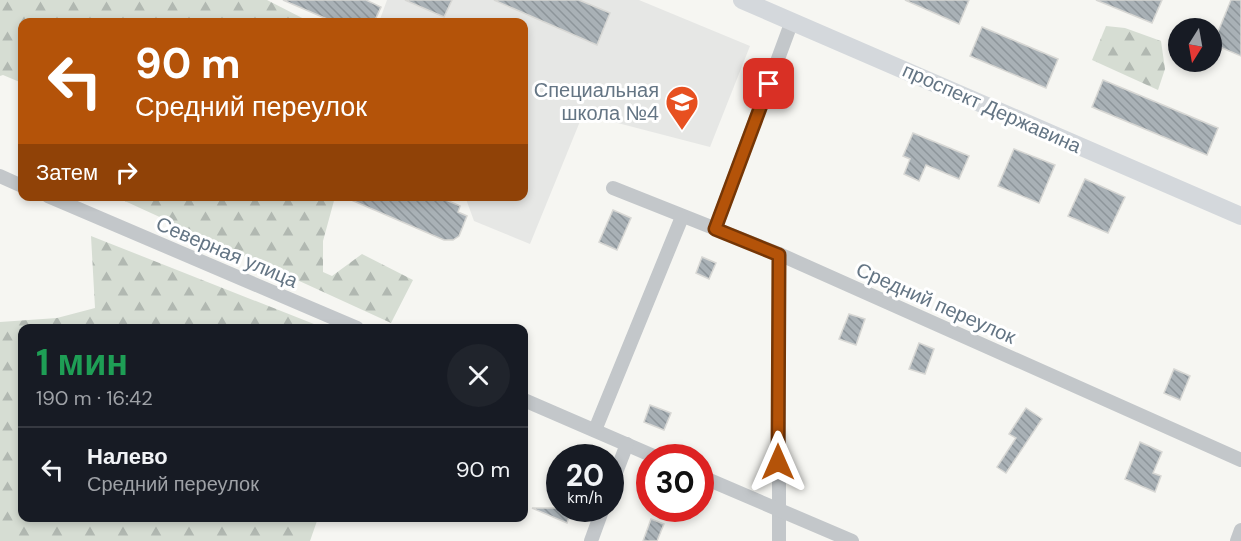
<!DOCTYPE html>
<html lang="ru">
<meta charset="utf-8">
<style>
:root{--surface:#171b24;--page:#20242c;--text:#f1f3f6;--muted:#9ea1a6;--line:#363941}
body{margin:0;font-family:"DM Sans",sans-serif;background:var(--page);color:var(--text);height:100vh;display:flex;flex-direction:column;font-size:22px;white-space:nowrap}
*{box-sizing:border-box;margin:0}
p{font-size:20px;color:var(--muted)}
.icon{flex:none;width:33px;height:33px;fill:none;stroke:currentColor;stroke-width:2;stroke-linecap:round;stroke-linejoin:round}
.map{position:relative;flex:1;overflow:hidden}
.side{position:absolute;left:18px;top:324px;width:510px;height:198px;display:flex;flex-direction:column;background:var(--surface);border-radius:12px;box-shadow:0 3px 9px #0003}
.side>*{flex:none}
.guide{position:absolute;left:18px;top:18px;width:510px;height:183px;border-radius:12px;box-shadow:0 3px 9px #0003;background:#b45309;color:#fff;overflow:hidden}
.needle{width:39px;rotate:191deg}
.controls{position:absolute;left:1168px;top:18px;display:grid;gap:12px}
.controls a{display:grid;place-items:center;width:54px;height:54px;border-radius:50%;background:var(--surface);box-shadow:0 3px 9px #0003;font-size:30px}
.speed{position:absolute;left:546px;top:444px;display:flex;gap:12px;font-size:30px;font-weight:700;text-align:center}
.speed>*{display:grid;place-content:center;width:78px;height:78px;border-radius:50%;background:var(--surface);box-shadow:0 3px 9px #0003;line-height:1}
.speed small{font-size:15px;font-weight:400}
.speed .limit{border:9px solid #d22;background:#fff;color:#111}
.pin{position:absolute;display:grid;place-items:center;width:51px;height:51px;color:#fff;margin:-26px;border-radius:12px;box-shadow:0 3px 9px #0006}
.me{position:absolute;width:66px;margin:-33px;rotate:0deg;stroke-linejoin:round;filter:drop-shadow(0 0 4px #0008)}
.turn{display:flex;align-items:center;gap:21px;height:126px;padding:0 18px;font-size:27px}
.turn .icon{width:78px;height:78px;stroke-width:2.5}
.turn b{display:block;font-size:42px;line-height:51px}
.then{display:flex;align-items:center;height:57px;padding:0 18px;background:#0003;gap:12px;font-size:22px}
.round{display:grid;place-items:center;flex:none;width:63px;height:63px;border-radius:32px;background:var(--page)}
.headline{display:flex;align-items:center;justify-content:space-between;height:102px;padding:0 18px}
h1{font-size:36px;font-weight:700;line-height:45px;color:#1e9e55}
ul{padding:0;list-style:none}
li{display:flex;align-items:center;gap:18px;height:84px;padding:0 18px;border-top:2px solid var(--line)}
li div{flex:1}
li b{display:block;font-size:22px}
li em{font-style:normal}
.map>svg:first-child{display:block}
</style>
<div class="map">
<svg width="1241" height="541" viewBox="0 0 1241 541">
<defs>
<pattern id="forest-firs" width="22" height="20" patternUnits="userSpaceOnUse" patternTransform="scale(1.5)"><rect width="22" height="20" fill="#d6ddd3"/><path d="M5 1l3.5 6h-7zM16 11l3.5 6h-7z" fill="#b1b8b1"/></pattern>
<pattern id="building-back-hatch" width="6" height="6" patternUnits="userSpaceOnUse" patternTransform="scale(1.5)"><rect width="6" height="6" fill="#a9b1b6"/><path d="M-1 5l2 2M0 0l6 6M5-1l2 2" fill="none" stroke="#8d959a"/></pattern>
</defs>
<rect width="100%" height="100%" fill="#f6f6f2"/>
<path fill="#e6e7e5" d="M387 0H639L750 46 710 147 583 114 530 244 474 221 466 199 461 197 524 196V22H379Z"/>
<g fill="url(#forest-firs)">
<path d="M0 0H267L310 22H22V83L3 75 0 76Z"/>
<path d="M1106 26 1125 28 1161 41 1165 69 1158 90 1092 60Z"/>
<path d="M116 197H335L323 241V272L332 276 362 254 413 280 391 323Z"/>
<path d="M91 236 324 328H22V518H318L310 541H0V322L57 318 95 308Z"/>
</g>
<g fill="url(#building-back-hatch)" stroke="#d7d7d4" stroke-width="1.5">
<path d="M283 0H366L381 7 374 22H334Z"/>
<path d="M405 0H452L444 17Z"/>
<path d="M494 0H579L610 13 597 45Z"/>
<path d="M905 0H969L959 24Z"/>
<path d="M1096 0H1162L1152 23Z"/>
<path d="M1231 0H1241V56L1213 44Z"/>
<path d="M982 27 1058 59 1046 88 970 56Z"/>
<path d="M1103 80 1218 128 1207 155 1092 107Z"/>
<path d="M913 133 969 156 959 179 926 165 919 181 904 174 910 159 903 156Z"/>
<path d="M1014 149 1055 165 1039 203 998 186Z"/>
<path d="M1085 179 1125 197 1108 233 1068 216Z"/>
<path d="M342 196H437L460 206 458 212 467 216 459 236 453 240H444Z"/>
<path d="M613 210 631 218 617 250 599 242Z"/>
<path d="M702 257 716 263 709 279 696 273Z"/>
<path d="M849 314 865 319 856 345 839 339Z"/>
<path d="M919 343 934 349 925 374 909 369Z"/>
<path d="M1174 369 1190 376 1180 400 1164 393Z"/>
<path d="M650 405 671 413 664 430 644 422Z"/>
<path d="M1026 408 1042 419 1006 473 997 467 1016 438 1009 434Z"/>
<path d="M1140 442 1162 452 1153 473 1161 476 1155 492 1125 479Z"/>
<path d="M532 508H572L567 523Z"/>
<path d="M651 519 664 524 657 541H643Z"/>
</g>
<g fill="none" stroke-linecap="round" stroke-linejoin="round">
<g stroke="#c3c7ca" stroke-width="14">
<path d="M0 176 22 186"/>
<path d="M613 188 779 254 1241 460"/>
<path d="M48 196 357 328"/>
<path d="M715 229 792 21"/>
<path d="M779 254V541"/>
<path d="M524 400 658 458"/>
<path d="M595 430 682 217"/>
<path d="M700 476 852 541"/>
<path d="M610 488 627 444"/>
<path d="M591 541 603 508"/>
<path d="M1237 541 1241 530"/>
</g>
<path stroke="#d4d8dc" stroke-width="18" d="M742 0 1241 216"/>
</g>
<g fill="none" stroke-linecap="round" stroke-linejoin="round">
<defs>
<path id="route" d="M769 84 715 229 779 255 778 462"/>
</defs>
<use href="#route" stroke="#753606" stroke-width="15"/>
<use href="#route" stroke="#b45309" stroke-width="10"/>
</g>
<defs>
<symbol id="school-pin" viewBox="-11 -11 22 30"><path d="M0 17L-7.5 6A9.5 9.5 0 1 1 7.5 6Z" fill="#e75020" stroke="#fff"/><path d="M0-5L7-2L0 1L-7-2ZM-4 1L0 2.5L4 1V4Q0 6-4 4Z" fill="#fff"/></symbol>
</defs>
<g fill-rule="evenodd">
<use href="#school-pin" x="663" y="83" width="38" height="52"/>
</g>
<g text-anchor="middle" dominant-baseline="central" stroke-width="6" stroke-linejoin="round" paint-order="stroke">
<g font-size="20" fill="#647584" stroke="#fff" text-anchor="end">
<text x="659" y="90">Специальная<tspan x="659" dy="23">школа №4</tspan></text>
</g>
<g font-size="20" fill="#647584" stroke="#fff">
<text transform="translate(992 108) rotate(24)">проспект Державина</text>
<text transform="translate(227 252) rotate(23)">Северная улица</text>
<text transform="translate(936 303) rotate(24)">Средний переулок</text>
</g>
</g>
</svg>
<div class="controls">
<a><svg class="needle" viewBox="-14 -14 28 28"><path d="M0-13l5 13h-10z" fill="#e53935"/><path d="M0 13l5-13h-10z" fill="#9ea1a6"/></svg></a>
</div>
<div class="speed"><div>20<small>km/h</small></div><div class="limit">30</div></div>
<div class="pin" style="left:769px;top:84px;background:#d93025"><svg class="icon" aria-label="arrive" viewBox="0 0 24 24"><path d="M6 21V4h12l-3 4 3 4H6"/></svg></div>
<svg class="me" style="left:778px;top:462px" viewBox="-20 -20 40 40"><path d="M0-17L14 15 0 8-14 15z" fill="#b45309" stroke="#fff" stroke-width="4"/></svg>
<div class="guide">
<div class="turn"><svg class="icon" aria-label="left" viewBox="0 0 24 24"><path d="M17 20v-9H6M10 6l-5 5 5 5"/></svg><div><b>90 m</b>Средний переулок</div></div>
<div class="then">Затем<svg class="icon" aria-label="right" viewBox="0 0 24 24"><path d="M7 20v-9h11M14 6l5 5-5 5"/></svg></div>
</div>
<section class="side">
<div class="headline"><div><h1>1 мин</h1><p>190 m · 16:42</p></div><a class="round"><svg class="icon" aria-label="close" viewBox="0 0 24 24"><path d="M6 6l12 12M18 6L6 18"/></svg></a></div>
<ul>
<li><svg class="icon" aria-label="left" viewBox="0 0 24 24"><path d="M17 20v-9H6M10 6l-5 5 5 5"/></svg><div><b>Налево</b><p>Средний переулок</p></div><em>90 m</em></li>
</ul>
</section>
</div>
